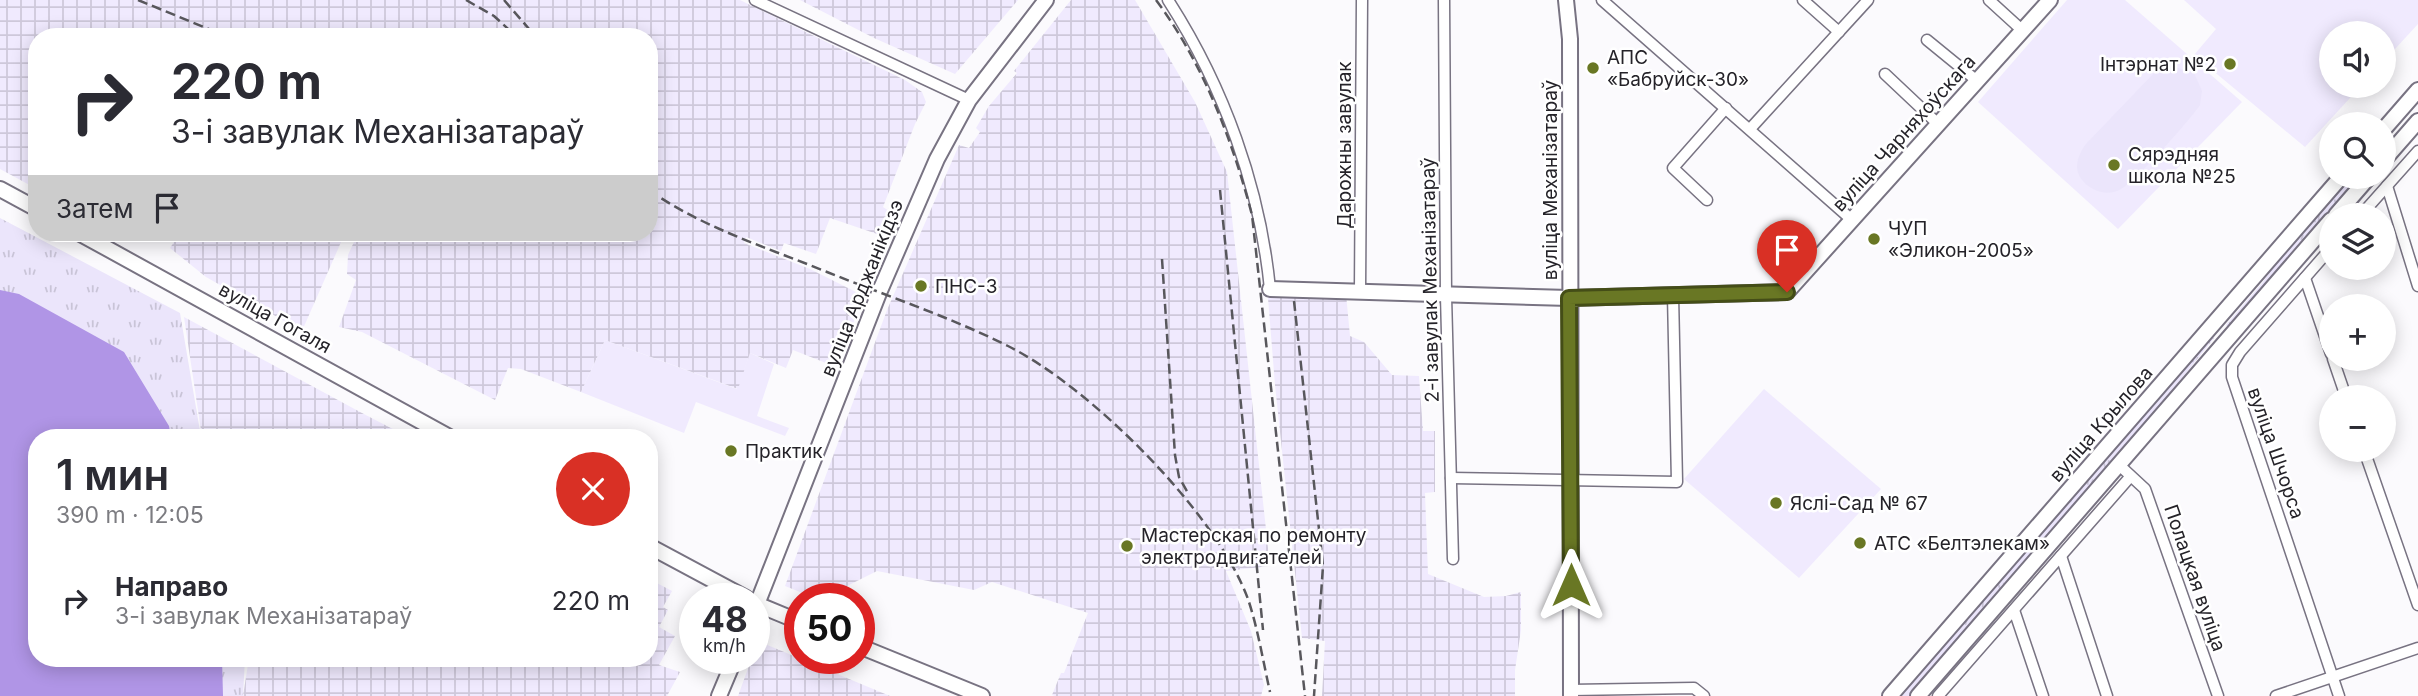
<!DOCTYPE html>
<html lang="ru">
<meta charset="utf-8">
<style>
:root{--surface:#fff;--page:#f2f2f3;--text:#2b2b33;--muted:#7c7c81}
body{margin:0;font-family:Inter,sans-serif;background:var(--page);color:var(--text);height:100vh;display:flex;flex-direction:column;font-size:26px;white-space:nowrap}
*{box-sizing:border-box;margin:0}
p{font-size:23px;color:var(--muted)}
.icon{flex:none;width:38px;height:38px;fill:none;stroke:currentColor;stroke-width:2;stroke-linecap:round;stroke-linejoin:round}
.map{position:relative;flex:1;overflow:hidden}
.panel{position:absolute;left:28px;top:429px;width:630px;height:238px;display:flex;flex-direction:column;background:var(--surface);border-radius:28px;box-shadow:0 4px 18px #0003}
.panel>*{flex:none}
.guide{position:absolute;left:28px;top:28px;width:630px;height:214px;border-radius:28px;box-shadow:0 4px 18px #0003;background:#fff;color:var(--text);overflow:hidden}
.controls{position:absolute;left:2319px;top:21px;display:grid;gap:14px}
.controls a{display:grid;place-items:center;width:77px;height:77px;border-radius:50%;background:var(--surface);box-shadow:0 4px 18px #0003;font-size:35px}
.speed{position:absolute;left:679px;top:583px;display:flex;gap:14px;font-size:35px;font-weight:700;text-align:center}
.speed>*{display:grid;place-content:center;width:91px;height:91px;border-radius:50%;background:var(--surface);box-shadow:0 4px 18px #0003;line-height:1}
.speed small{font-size:18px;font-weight:400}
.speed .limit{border:10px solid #d22;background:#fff;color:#111}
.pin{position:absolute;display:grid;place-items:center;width:60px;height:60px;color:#fff;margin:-72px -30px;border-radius:50% 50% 50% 0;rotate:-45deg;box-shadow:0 0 7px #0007}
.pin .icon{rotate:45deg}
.me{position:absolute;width:77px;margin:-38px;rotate:0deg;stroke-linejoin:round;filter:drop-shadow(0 0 5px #0008)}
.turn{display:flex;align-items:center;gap:24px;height:147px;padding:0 28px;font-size:32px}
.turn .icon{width:91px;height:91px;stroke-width:2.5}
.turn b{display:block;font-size:49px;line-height:60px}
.then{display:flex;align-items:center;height:66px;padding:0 28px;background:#0003;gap:14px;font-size:26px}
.round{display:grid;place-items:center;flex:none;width:74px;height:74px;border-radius:37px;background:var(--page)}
.headline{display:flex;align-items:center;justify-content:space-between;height:119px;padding:0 28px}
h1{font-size:42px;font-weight:600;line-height:52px}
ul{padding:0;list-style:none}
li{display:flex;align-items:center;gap:21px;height:105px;padding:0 28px}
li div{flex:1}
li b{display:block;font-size:26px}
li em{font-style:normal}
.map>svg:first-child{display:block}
</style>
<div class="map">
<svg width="2418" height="696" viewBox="0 0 2418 696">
<defs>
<pattern id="industrial-grid" width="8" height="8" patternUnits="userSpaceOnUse" patternTransform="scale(1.75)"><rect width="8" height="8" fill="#f0eafe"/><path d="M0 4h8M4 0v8" fill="none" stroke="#cec8da"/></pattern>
<pattern id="grass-tufts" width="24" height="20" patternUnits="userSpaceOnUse" patternTransform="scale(1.75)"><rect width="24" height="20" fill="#ebe5fb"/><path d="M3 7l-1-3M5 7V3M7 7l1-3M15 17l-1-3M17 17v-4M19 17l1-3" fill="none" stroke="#c9c4d7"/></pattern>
</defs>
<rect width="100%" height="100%" fill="#fbfafd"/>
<g fill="#f0eafe">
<path d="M2067 0H2125L2242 102 2118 229 1978 102Z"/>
<path d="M2184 0H2418V24L2384 61V33H2331V86H2361L2305 147 2194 55 2216 29Z"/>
<path d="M605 340 737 389 750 353 774 364 757 416 789 428 785 436 696 402 684 433 581 392Z"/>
<path d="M1764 389 1881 489 1799 578 1684 479Z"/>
</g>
<g fill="url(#industrial-grid)">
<path d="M0 0H740L905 80 922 92 926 102 915 124 883 207 892 213 883 236 830 218 816 254 784 243 781 251 746 237 744 243 810 269 864 296 836 367 793 350 786 368 750 353 738 389 605 340 581 392 521 369 508 368 495 400 362 332 339 327 356 280 347 274 348 255 358 233H649V37H37V189L0 169Z"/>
<path d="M800 0H1018L955 74 874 38Z"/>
<path d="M1071 0H1135L1195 102 1227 172 1270 566 1226 571 1251 631 1264 685 1261 696H1055L1052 695 1061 673H1064L1088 613 992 582 974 590 877 571 843 588 839 598H815L785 586 887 310 959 145 969 148 980 132 976 128 989 106 1017 73 1014 71Z"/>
<path d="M180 233H345L302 331 206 277 170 248Z"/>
<path d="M1285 293 1346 294 1350 336 1364 342 1392 375 1419 376 1423 431H1435V492L1425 493 1428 574 1484 597 1506 596 1521 592V630L1515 670V696H1322L1325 641 1302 638 1275 385 1268 298Z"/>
<path d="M184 317 362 413 408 437H202Z"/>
<path d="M649 574 653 581 672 591 663 607 668 610 659 627 675 636 659 665 680 672 667 696H243L249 658H649Z"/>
<path d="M758 641 890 696H738Z"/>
</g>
<g fill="url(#grass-tufts)">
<path d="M2350 177H2359L2228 327 2226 325 2263 282 2277 260Z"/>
<path d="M0 218 180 313 201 437 37 438V658H245L243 696H0Z"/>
<path d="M2212 336 2214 338 2166 398 1910 696H1899Z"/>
</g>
<path fill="#ebe5fb" d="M2172 66 2194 73 2202 91 2200 105C2189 121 2136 181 2121 189 2108 197 2091 191 2082 180 2073 168 2078 156 2085 145L2157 70Z"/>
<path fill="#b095e6" d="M0 290 19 294 124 352 169 426 171 437 37 438V658H222L223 696H0Z"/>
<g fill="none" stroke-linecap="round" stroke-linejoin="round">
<defs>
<g id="street">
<path d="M755 0 969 100"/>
<path d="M1168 0C1224 87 1260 187 1270 289"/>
<path d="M1444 0 1446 296 1453 559"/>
<path d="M1602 0 1852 220"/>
<path d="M1803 0 1839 32"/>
<path d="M1989 0 2023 31"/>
<path d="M1927 40 1976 80"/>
<path d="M1885 74 1937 123"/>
<path d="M1750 129 1868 0"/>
<path d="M2387 186 2418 286"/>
<path d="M1707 200 1673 168 1726 108"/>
<path d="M2361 215 2418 151"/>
<path d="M2331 248 2240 352 2232 365V377L2339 696"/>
<path d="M2305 278 2331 354"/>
<path d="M1360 291 1362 0"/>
<path d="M2333 359 2346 397"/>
<path d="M2364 450 2418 605"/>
<path d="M2118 464 2145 489 2218 696"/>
<path d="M1451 478 1677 482 1673 295"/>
<path d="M2061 556 2107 696"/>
<path d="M2014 610 2043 696"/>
<path d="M1571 690 1694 688 1704 696"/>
<path d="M1938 696 2130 477"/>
<path d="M2276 696 2418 648"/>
</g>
<g id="secondary">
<path d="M1566 0 1570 39 1571 696"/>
<path d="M2384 129 2418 90"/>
<path d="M2384 160 2418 121"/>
<path d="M0 189 37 209"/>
<path d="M2336 215 2369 177"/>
<path d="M79 233 451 438"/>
<path d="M1270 289 1569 298 1787 292 2050 0"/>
<path d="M649 546 746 598"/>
<path d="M754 603 800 622"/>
<path d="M754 612 879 293 937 159 969 100 1046 0"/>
<path d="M859 646 982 696"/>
<path d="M719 696 735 658"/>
<path d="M1890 696 2341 177"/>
<path d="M1918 696 2331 220"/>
</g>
</defs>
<use href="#street" stroke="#787382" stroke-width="13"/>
<use href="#secondary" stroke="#787382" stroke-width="18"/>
<use href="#street" stroke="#fff" stroke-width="10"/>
<use href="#secondary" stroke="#fff" stroke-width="14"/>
<g stroke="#58575c" stroke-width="2.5" stroke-dasharray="10 5" stroke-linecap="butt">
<path d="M138 0 228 37"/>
<path d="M466 0 494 16 517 37"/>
<path d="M504 0 536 37"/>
<path d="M1156 0C1203 63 1232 139 1252 215L1305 696"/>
<path d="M649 190C703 228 766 247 827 272 887 296 950 317 1008 346 1090 387 1216 512 1248 599 1258 629 1263 661 1270 692"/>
<path d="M1220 190 1263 630"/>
<path d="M1162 259 1175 455 1179 477 1189 495"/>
<path d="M1294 301 1323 566 1314 696"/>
</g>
</g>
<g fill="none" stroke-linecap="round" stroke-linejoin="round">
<defs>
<path id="route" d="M1571 585 1569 298 1787 292"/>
</defs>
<use href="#route" stroke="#444d17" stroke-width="18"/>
<use href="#route" stroke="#697724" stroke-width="12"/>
</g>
<g fill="#697724" stroke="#fff" stroke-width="2.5">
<circle cx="2230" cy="64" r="7"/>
<circle cx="1593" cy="68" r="7"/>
<circle cx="2114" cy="165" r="7"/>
<circle cx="1874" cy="239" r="7"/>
<circle cx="921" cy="286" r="7"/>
<circle cx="731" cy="451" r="7"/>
<circle cx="1776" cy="503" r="7"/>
<circle cx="1860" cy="543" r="7"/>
<circle cx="1127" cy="546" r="7"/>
</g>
<g text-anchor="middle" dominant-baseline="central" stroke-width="5" stroke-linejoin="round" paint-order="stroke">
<g font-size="19" fill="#252329" stroke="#fff" text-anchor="start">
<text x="1607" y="57">АПС<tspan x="1607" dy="22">«Бабруйск-30»</tspan></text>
<text x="2216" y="64" text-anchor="end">Інтэрнат №2</text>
<text x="2128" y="154">Сярэдняя<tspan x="2128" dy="22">школа №25</tspan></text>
<text x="1888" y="228">ЧУП<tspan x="1888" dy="22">«Эликон-2005»</tspan></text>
<text x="935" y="286">ПНС-3</text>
<text x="745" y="451">Практик</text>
<text x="1790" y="503">Яслі-Сад № 67</text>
<text x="1141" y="535">Мастерская по ремонту<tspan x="1141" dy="22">электродвигателей</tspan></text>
<text x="1874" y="543">АТС «Белтэлекам»</text>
</g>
<g font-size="19" fill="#252329" stroke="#fff">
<text transform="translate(1904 133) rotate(-48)">вуліца Чарняхоўскага</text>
<text transform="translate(1344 145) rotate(-90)">Дарожны завулак</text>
<text transform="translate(1550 180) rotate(-90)">вуліца Механізатараў</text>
<text transform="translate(1430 280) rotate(-91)">2-і завулак Механізатараў</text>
<text transform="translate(862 288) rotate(-68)">вуліца Арджанікідзэ</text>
<text transform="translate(275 318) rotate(29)">вуліца Гогаля</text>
<text transform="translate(2101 424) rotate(-49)">вуліца Крылова</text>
<text transform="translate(2276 453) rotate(71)">вуліца Шчорса</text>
<text transform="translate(2195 578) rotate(71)">Полацкая вуліца</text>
</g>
</g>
</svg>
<div class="controls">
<a><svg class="icon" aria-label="sound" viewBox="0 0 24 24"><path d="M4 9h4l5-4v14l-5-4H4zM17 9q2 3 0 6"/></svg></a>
<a><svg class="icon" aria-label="search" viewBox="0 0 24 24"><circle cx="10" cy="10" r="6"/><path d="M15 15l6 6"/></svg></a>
<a><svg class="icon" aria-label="layers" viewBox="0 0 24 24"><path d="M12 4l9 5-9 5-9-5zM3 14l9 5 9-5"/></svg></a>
<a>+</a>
<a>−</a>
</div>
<div class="speed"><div>48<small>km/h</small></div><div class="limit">50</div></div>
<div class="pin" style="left:1787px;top:292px;background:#d93025"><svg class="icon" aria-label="arrive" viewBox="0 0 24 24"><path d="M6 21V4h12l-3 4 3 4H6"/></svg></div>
<svg class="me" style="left:1571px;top:585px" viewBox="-20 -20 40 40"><path d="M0-17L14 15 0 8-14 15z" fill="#697724" stroke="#fff" stroke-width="4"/></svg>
<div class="guide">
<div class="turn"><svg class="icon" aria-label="right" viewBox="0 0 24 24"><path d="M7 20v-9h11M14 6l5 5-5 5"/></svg><div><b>220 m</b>3-і завулак Механізатараў</div></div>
<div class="then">Затем<svg class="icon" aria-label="arrive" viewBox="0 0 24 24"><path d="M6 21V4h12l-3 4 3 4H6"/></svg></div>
</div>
<section class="panel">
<div class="headline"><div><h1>1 мин</h1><p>390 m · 12:05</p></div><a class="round" style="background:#d93025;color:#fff"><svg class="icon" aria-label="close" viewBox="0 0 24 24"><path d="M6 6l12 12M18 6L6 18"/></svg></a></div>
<ul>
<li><svg class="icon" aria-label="right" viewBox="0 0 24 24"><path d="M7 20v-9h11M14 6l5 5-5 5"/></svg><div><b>Направо</b><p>3-і завулак Механізатараў</p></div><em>220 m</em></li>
</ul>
</section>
</div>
